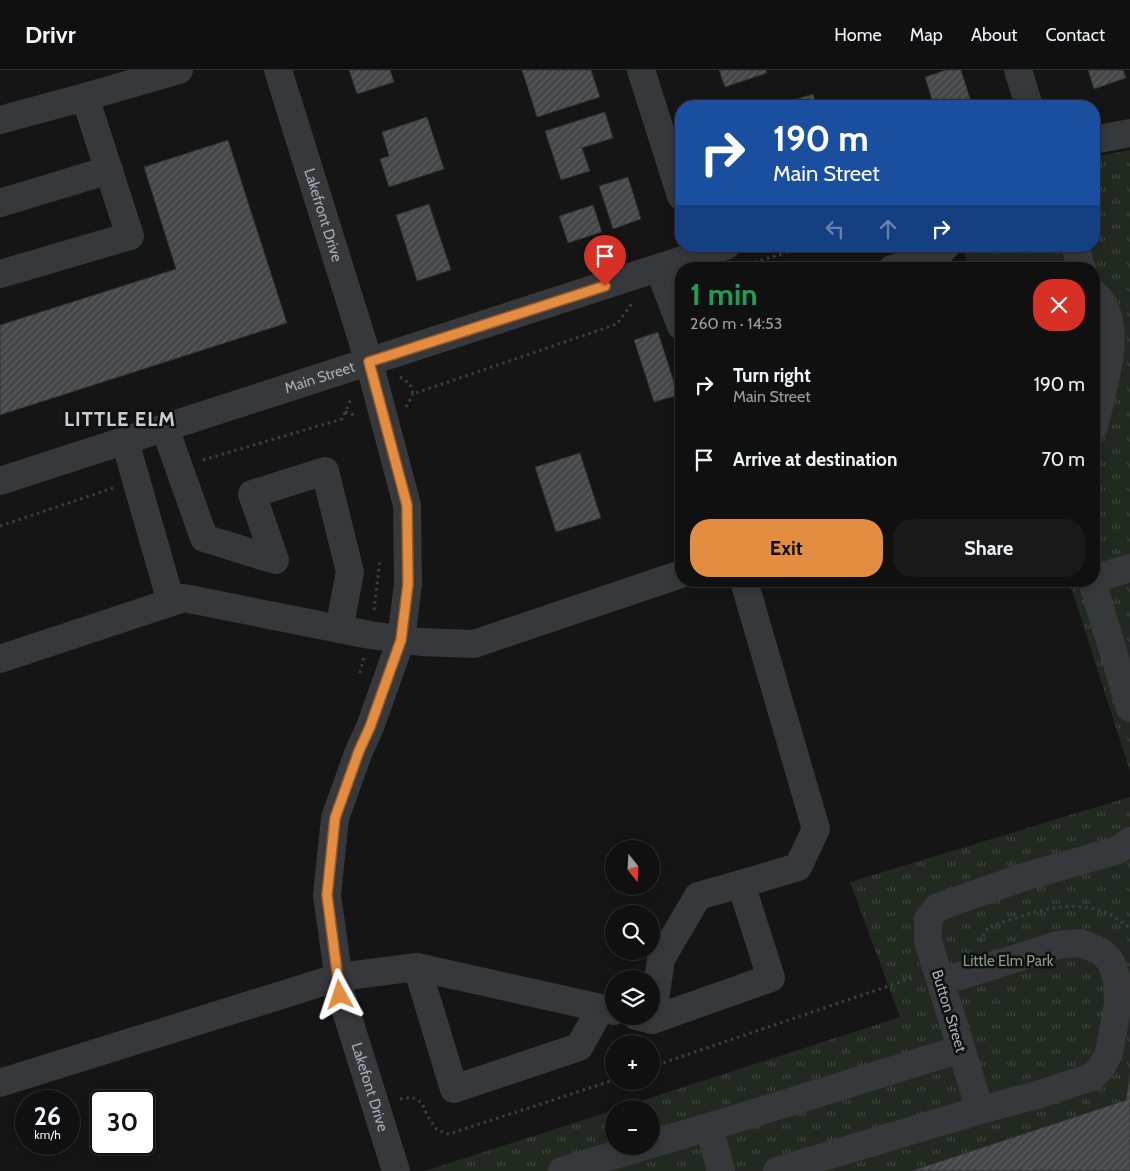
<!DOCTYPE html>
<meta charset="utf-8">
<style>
:root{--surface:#101010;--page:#191919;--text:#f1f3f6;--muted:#9c9d9f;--line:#303030;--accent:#e48c3f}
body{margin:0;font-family:Cabin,sans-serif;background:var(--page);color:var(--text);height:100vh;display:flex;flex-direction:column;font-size:19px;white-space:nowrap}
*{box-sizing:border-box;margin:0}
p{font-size:16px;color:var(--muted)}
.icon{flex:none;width:28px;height:28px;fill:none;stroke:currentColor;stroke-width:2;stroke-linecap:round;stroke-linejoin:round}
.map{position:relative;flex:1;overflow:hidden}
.panel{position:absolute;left:675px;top:192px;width:425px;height:325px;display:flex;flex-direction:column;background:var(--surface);border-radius:20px;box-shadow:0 2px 12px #0003,0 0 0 1px var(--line)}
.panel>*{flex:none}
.banner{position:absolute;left:675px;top:30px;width:425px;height:152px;border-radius:20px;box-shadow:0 2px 12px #0003,0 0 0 1px var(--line);background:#1a4fa0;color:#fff;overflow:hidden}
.needle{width:32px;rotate:162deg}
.buttons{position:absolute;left:605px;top:770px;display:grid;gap:10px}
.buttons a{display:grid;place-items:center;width:55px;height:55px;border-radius:50%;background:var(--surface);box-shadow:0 2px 12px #0003,0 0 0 1px var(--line);font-size:25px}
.speed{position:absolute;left:15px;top:1020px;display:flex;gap:10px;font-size:25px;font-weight:700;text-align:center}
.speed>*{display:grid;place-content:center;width:65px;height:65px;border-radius:50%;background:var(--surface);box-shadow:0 2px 12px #0003,0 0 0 1px var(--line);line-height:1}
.speed small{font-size:12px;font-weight:400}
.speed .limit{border:2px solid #111;border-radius:8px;background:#fff;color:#111}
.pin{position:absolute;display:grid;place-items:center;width:42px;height:42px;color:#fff;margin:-51px -21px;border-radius:50% 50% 50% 0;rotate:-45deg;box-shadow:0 0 5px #0007}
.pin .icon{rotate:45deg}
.me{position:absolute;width:55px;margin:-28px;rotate:355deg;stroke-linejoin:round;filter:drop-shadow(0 0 4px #0008)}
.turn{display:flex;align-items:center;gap:18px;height:105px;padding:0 15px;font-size:22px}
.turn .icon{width:65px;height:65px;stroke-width:2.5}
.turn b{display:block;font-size:35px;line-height:42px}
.lanes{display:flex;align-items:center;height:48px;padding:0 15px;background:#0003;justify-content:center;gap:25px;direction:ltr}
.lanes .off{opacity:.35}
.round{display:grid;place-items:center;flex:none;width:52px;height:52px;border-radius:20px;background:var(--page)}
.overview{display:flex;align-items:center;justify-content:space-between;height:85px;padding:0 15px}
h1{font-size:30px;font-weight:700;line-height:38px;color:#1e9e55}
.action{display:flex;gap:10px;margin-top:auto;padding:10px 15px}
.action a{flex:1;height:58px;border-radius:20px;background:var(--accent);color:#111;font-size:20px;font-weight:700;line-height:58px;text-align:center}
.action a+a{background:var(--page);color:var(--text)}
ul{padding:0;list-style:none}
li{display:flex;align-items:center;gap:15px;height:75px;padding:0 15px}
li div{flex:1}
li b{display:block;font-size:19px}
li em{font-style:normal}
header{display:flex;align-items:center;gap:30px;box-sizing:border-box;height:70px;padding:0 25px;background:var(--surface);border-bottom:1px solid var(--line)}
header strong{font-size:24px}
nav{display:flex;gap:28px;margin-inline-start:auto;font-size:18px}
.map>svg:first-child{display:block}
</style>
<header>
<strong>Drivr</strong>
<nav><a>Home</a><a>Map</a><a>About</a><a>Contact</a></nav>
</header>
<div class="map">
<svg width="1130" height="1101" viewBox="0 0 1130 1101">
<defs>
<pattern id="park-tufts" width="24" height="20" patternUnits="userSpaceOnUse" patternTransform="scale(1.25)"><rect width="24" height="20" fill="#222921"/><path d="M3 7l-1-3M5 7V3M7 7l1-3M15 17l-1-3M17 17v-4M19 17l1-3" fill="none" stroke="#3f463f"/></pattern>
<pattern id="building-hatch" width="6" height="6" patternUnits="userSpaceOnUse" patternTransform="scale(1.25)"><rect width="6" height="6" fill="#444649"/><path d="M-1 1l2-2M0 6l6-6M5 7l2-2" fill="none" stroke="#5c5e61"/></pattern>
</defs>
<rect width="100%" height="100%" fill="#151516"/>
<g fill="url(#park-tufts)">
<path d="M1130 80V701L1069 511H1094V199H969L962 176H1094V87Z"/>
<path d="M1130 727V1101H425L614 1040V1076H651V1039H616L900 947 850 812Z"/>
</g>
<g fill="url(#building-hatch)" stroke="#2f3032">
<path d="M349 0H390L394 12 357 24Z"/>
<path d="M522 0H591L600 27 537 47Z"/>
<path d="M719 0H766L767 3 725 17Z"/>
<path d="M946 0H961L972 35 967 36H916L932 30 925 7Z"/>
<path d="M1088 0H1123L1126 8 1094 19Z"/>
<path d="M813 24 817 36H774Z"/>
<path d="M605 42 613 68 582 78 590 101 561 110 545 61Z"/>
<path d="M427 47 444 99 389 117 380 89 389 86 382 62Z"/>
<path d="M228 70 287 253 0 345V255L176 199 144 97Z"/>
<path d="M628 107 641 149 613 159 599 116Z"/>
<path d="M429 134 451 200 417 211 396 145Z"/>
<path d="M593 135 602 162 568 173 559 146Z"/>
<path d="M658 262 678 325 654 332 634 270Z"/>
<path d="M580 383 601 448 556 462 535 397Z"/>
<path d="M1130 1002V1101H911L1126 1030Z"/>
</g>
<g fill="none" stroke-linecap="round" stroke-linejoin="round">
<g stroke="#3c3f42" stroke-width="3" stroke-dasharray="2.5 4" stroke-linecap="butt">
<path d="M1094 99 1095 100 1106 95"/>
<path d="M742 196 808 176"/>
<path d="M400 307 410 314 413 324 617 254 633 232"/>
<path d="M406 337 413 324"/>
<path d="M345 342 358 346"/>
<path d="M203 390 342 349 352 327"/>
<path d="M0 456 113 418"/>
<path d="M374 540 380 489"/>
<path d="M360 603 364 587"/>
<path d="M980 872 988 857C1026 845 1071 825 1111 845 1117 849 1124 854 1130 858"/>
<path d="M651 997 915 907"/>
<path d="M400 1029 412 1027 422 1033 427 1045 437 1060 449 1064 614 1010"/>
</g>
<g stroke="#36383b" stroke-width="28">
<path id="s1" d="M278 0 369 292 407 435 408 514 401 570 370 657 359 681 335 748 327 825 341 925 396 1101"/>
<path d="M641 0 681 126"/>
<path d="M1018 0 1029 36"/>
<path d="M0 50 85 27"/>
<path d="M1094 70 1130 63"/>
<path d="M0 133 109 100"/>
<path d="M1075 176 1082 199"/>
<path d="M659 199 681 256"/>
<path d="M892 199 938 184 946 176"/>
<path d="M0 204 130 166 85 27 179 0"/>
<path d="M1094 223C1127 253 1102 319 1094 357"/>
<path d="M165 358 204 468 275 490 252 424 325 401 350 502 339 559"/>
<path d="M125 371 171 532"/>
<path id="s2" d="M0 411 726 176"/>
<path d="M1094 509 1130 498"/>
<path d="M1092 511 1130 638"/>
<path d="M0 589 184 528 370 565 421 572 474 574 681 504"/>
<path d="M417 897 454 1019 579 977 601 938"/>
<path d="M941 912 1058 875 1081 873 1102 882 1111 892 1117 909 1118 934 1109 983 1101 998 1092 1007 1037 1025 980 1040"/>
<path d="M636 946 652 950 771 908 741 814 798 797 816 759 744 511"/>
<path d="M652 950 661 889 698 826 741 814"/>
<path d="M0 1013 339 907 417 897 614 941"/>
<path d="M651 1074 709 1057"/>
<path d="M562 1101 645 1076"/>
<path d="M721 1101 709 1057 961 979"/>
<path d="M777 1101 980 1040 928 871V849L938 837 1024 807 1118 780 1130 771"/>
</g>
</g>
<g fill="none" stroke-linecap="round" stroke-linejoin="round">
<defs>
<path id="route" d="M340 925 327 825 335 748 359 681 370 657 401 570 408 514 407 435 369 292 605 216"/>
</defs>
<use href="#route" stroke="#945b29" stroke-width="12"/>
<use href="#route" stroke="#e48c3f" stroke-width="9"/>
</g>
<g text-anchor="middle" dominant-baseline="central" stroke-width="5" stroke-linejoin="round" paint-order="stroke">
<g font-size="15" fill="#a8afb6" stroke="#101011">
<text stroke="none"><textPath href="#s1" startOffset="152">Lakefront Drive</textPath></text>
<text stroke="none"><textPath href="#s2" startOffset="336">Main Street</textPath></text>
<text transform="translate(949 941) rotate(73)">Button Street</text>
<text stroke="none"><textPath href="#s1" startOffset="1054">Lakefont Drive</textPath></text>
</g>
<g font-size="15" fill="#849f80" stroke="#101011">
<text x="1008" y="891">Little Elm Park</text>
</g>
<g font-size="20" font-weight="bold" letter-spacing="1" fill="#c8cdd2" stroke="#101011">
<text x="120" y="349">LITTLE ELM</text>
</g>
</g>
</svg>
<div class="buttons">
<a><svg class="needle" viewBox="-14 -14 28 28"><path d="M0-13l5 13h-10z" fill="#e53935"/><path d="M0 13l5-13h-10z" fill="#9c9d9f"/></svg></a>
<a><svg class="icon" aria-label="search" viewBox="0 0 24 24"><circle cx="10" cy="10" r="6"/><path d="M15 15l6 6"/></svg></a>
<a><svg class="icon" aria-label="layers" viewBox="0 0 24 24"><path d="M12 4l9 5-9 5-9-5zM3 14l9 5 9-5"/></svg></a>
<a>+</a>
<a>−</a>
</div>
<div class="speed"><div>26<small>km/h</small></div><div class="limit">30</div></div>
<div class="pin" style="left:605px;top:216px;background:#d93025"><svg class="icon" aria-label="arrive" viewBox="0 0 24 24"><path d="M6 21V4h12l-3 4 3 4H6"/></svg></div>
<svg class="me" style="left:340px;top:925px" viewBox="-20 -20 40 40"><path d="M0-17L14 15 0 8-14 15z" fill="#e48c3f" stroke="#fff" stroke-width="4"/></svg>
<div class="banner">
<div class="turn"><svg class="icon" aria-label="right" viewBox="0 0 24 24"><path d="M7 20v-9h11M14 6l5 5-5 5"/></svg><div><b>190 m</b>Main Street</div></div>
<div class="lanes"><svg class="icon off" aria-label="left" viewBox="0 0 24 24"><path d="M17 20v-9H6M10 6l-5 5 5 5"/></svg><svg class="icon off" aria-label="ahead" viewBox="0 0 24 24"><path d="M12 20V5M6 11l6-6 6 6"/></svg><svg class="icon" aria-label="right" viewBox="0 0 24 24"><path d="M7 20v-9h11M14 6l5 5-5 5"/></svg></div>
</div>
<section class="panel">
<div class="overview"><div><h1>1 min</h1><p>260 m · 14:53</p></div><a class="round" style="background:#d93025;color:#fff"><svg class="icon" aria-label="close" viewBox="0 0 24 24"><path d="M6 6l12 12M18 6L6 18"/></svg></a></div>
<ul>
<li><svg class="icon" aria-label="right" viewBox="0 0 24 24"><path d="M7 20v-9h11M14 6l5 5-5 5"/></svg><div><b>Turn right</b><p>Main Street</p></div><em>190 m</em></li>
<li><svg class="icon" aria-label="arrive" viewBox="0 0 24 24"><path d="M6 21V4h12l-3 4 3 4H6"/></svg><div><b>Arrive at destination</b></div><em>70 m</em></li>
</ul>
<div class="action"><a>Exit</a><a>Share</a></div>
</section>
</div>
